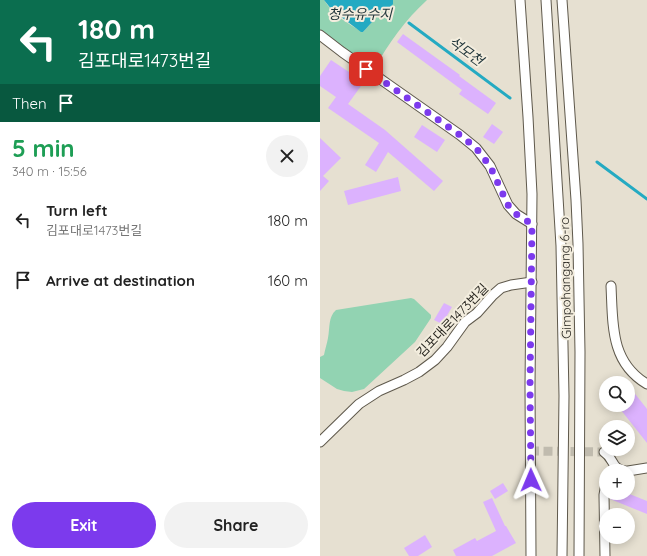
<!DOCTYPE html>
<meta charset="utf-8">
<style>
:root{--surface:#fff;--page:#f2f2f2;--text:#222;--muted:#767676;--accent:#7c3aed}
body{margin:0;font-family:Quicksand,"Noto Sans KR",sans-serif;background:var(--page);color:var(--text);height:100vh;display:flex;flex-direction:column;font-size:15px;white-space:nowrap}
*{box-sizing:border-box;margin:0}
p{font-size:13px;color:var(--muted)}
.icon{flex:none;width:22px;height:22px;fill:none;stroke:currentColor;stroke-width:2;stroke-linecap:round;stroke-linejoin:round}
.map{position:relative;flex:1;overflow:hidden}
.side{display:flex;flex-direction:column;background:var(--surface);width:320px}
.side>*{flex:none}
.top-card{background:#0b6e4f;color:#fff;overflow:hidden}
.fabs{position:absolute;left:279px;top:376px;display:grid;gap:8px}
.fabs a{display:grid;place-items:center;width:36px;height:36px;border-radius:50%;background:var(--surface);box-shadow:0 2px 10px #0003;font-size:20px}
.pin{position:absolute;display:grid;place-items:center;width:34px;height:34px;color:#fff;margin:-17px;border-radius:8px;box-shadow:0 2px 6px #0006}
.me{position:absolute;width:44px;margin:-22px;rotate:359deg;stroke-linejoin:round;filter:drop-shadow(0 0 3px #0008)}
.turn{display:flex;align-items:center;gap:14px;height:84px;padding:0 12px;font-size:18px}
.turn .icon{width:52px;height:52px;stroke-width:2.5}
.turn b{display:block;font-size:28px;line-height:34px}
.then{display:flex;align-items:center;height:38px;padding:0 12px;background:#0003;gap:8px;font-size:15px}
.round{display:grid;place-items:center;flex:none;width:42px;height:42px;border-radius:21px;background:var(--page)}
.summary{display:flex;align-items:center;justify-content:space-between;height:68px;padding:0 12px}
h1{font-size:24px;font-weight:700;line-height:30px;color:#1e9e55}
.cta{display:flex;gap:8px;margin-top:auto;padding:8px 12px}
.cta a{flex:1;height:46px;border-radius:24px;background:var(--accent);color:#fff;font-size:16px;font-weight:700;line-height:46px;text-align:center}
.cta a+a{background:var(--page);color:var(--text)}
ul{padding:0;list-style:none}
li{display:flex;align-items:center;gap:12px;height:60px;padding:0 12px}
li div{flex:1}
li b{display:block;font-size:15px}
li em{font-style:normal}
main{display:flex;flex:1;min-height:0}
.map>svg:first-child{display:block}
</style>
<main>
<section class="side">
<div class="top-card">
<div class="turn"><svg class="icon" aria-label="left" viewBox="0 0 24 24"><path d="M17 20v-9H6M10 6l-5 5 5 5"/></svg><div><b>180 m</b>김포대로1473번길</div></div>
<div class="then">Then<svg class="icon" aria-label="arrive" viewBox="0 0 24 24"><path d="M6 21V4h12l-3 4 3 4H6"/></svg></div>
</div>
<div class="summary"><div><h1>5 min</h1><p>340 m · 15:56</p></div><a class="round"><svg class="icon" aria-label="close" viewBox="0 0 24 24"><path d="M6 6l12 12M18 6L6 18"/></svg></a></div>
<ul>
<li><svg class="icon" aria-label="left" viewBox="0 0 24 24"><path d="M17 20v-9H6M10 6l-5 5 5 5"/></svg><div><b>Turn left</b><p>김포대로1473번길</p></div><em>180 m</em></li>
<li><svg class="icon" aria-label="arrive" viewBox="0 0 24 24"><path d="M6 21V4h12l-3 4 3 4H6"/></svg><div><b>Arrive at destination</b></div><em>160 m</em></li>
</ul>
<div class="cta"><a>Exit</a><a>Share</a></div>
</section>
<div class="map">
<svg width="327" height="556" viewBox="0 0 327 556">
<rect width="100%" height="100%" fill="#e6e0d1"/>
<g fill="#92d3b2">
<path d="M0 0H4C13 15 28 24 43 32L53 21 57 11 73 4V0H107C85 20 69 43 54 69L17 44 0 30Z"/>
<path d="M91 298 94 299 111 315V318L95 342 44 389 32 392 24 391 17 389 0 378V357L4 355C5 349 7 344 8 338 10 328 8 317 16 310Z"/>
</g>
<path fill="#24aac2" d="M4 0H73V4L68 11 60 10 57 11 53 21 43 32H41L12 10Z"/>
<g fill="none" stroke-linecap="round" stroke-linejoin="round">
<g stroke="#24aac2" stroke-width="3">
<path d="M89 23 190 98"/>
<path d="M277 162 327 199"/>
</g>
</g>
<g fill="#dcb2fe">
<path d="M83 34 140 75 139 76 176 103 168 114 139 94 142 90 77 42Z"/>
<path d="M11 60 32 74 34 71 46 79 28 104 65 130 123 181 114 191 68 152 56 172 45 165 59 143 8 108 16 97 0 86V76Z"/>
<path d="M172 124 183 132 174 144 163 137Z"/>
<path d="M102 125 125 140 117 152 94 137Z"/>
<path d="M0 138 21 158 3 176 9 181 0 191Z"/>
<path d="M78 177 81 191 28 205 24 191Z"/>
<path d="M124 303 132 307 122 324 114 320Z"/>
<path d="M308 385 327 409V443L297 405H308Z"/>
<path d="M183 483 188 491 175 499 170 491Z"/>
<path d="M290 493H307L327 501V514L290 499Z"/>
<path d="M172 498 185 526H186L196 543 172 556H136L133 550 155 538 157 541 176 531 163 502Z"/>
<path d="M105 535 112 547 98 556H89L84 548Z"/>
</g>
<g fill="none" stroke-linecap="round" stroke-linejoin="round">
<path stroke="#c0bbae" stroke-width="9" stroke-dasharray="9 4.5" stroke-linecap="butt" d="M210 451 284 452"/>
<defs>
<g id="minor">
<path d="M200 0 208 117 212 194 210 386 211 556"/>
<path d="M226 0 241 246 244 396 242 556"/>
<path d="M242 0 256 200 258 244 260 352 259 556"/>
<path d="M0 35 22 52 140 135 156 148 170 166 188 205 196 214 212 224"/>
<path d="M291 286C293 324 290 362 327 384"/>
<path d="M0 442 39 404 59 391 84 380 99 372 115 360 127 347 145 322 157 313 173 295 181 288 191 285 212 282"/>
<path d="M284 452C294 458 291 469 305 471"/>
<path d="M308 471 327 468"/>
<path d="M285 556 284 495 286 483"/>
</g>
</defs>
<use href="#minor" stroke="#5f594c" stroke-width="11"/>
<use href="#minor" stroke="#fff" stroke-width="9"/>
</g>
<g fill="none" stroke-linecap="round" stroke-linejoin="round">
<path stroke="#7c3aed" stroke-width="7" stroke-dasharray="0 12.6" d="M46 69 140 135 156 148 170 166 188 205 196 214 212 224 210 386 211 480"/>
</g>
<g text-anchor="middle" dominant-baseline="central" stroke-width="4" stroke-linejoin="round" paint-order="stroke">
<g font-size="13" fill="#2a2822" stroke="#f3edde">
<text transform="translate(245 278) rotate(-91)">Gimpohangang 6-ro</text>
<text transform="translate(132 320) rotate(-46)">김포대로1473번길</text>
</g>
<g font-size="14" font-style="italic" fill="#1f3439" stroke="#f3edde">
<text x="40" y="14">청수유수지</text>
<text transform="translate(146 51) rotate(36)">석모천</text>
</g>
</g>
</svg>
<div class="fabs">
<a><svg class="icon" aria-label="search" viewBox="0 0 24 24"><circle cx="10" cy="10" r="6"/><path d="M15 15l6 6"/></svg></a>
<a><svg class="icon" aria-label="layers" viewBox="0 0 24 24"><path d="M12 4l9 5-9 5-9-5zM3 14l9 5 9-5"/></svg></a>
<a>+</a>
<a>−</a>
</div>
<div class="pin" style="left:46px;top:69px;background:#d93025"><svg class="icon" aria-label="arrive" viewBox="0 0 24 24"><path d="M6 21V4h12l-3 4 3 4H6"/></svg></div>
<svg class="me" style="left:211px;top:480px" viewBox="-20 -20 40 40"><path d="M0-17L14 15 0 8-14 15z" fill="#7c3aed" stroke="#fff" stroke-width="4"/></svg>
</div>
</main>
